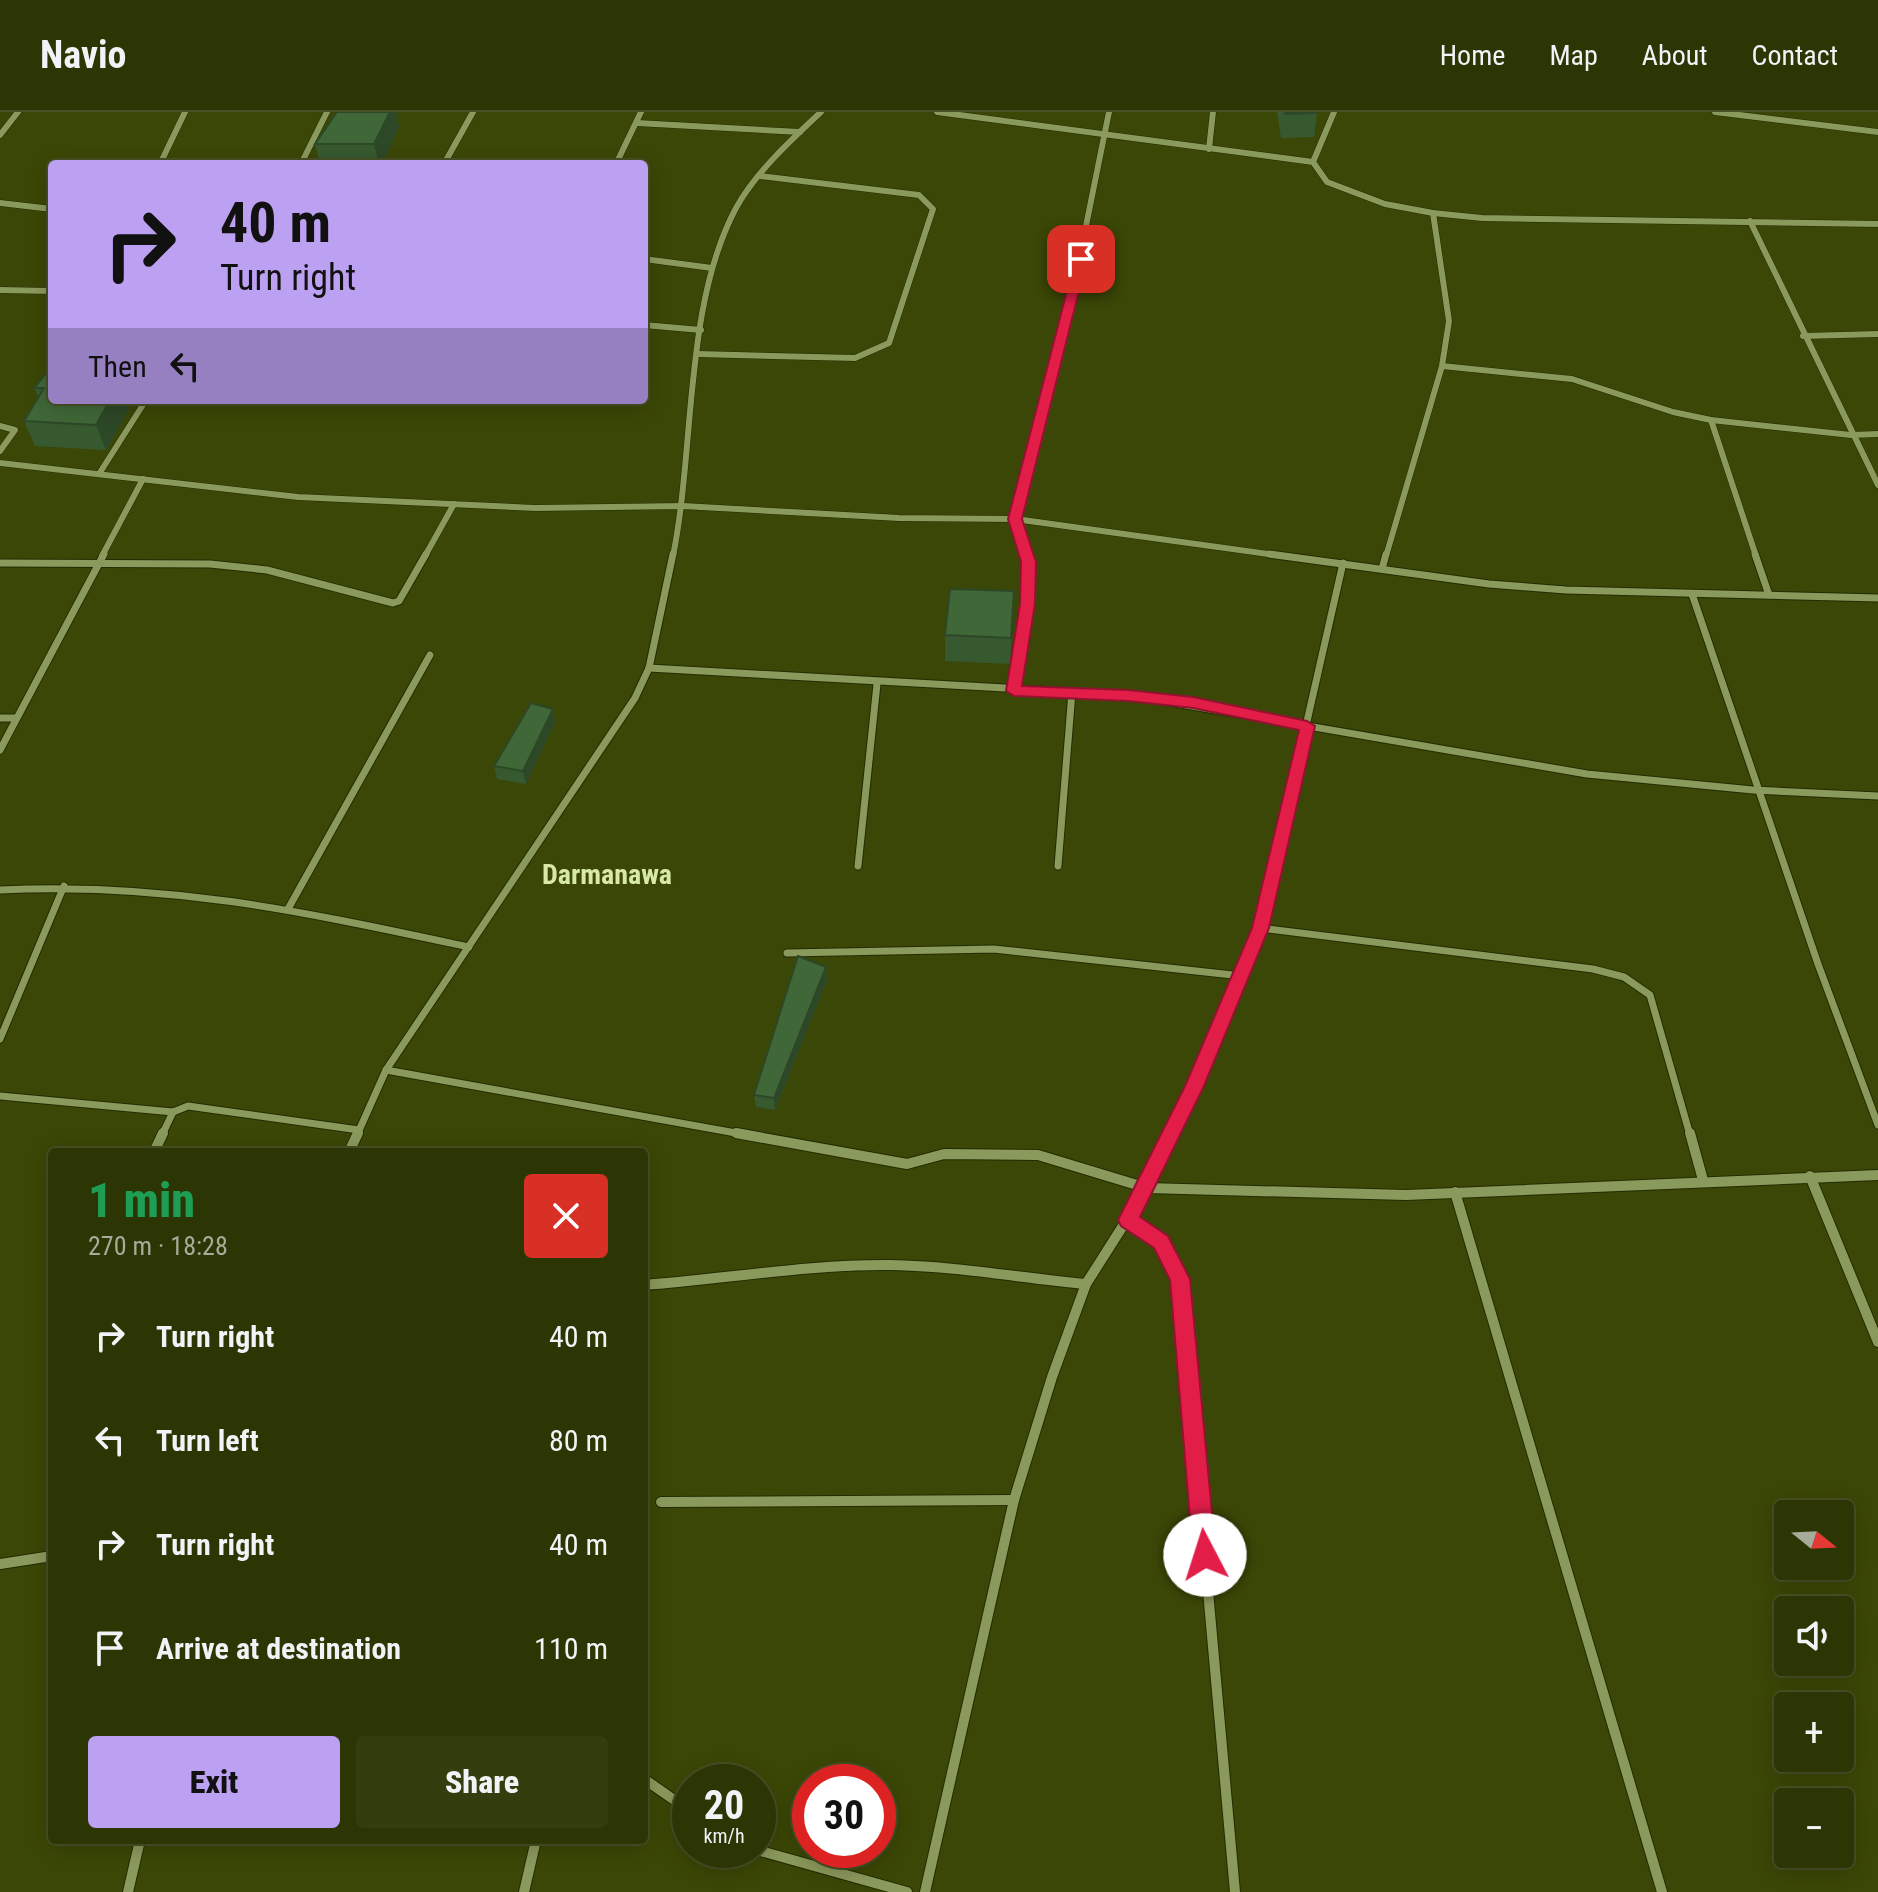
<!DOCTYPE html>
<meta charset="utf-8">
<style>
:root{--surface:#2c3504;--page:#343d0e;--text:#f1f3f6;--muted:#a6ab9a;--line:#485026;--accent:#bca0f2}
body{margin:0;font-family:"Roboto Condensed",sans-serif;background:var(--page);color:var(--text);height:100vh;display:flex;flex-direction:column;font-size:30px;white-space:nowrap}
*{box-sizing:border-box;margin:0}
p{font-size:26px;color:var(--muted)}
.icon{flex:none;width:44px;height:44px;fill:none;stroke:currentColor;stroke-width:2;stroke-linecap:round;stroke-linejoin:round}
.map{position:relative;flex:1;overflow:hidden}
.panel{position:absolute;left:48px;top:1036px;width:600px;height:696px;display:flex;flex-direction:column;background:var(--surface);border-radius:8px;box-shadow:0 4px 20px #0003,0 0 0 2px var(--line)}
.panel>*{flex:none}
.guide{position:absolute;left:48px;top:48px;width:600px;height:244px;border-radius:8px;box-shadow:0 4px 20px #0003,0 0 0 2px var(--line);background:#bca0f2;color:#111;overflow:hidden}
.needle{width:52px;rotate:108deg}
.buttons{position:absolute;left:1774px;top:1388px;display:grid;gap:16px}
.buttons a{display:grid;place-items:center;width:80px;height:80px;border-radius:8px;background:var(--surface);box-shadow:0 4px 20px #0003,0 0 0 2px var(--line);font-size:40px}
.speed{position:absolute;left:672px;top:1652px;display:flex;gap:16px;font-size:40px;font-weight:700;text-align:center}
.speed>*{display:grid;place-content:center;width:104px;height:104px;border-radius:50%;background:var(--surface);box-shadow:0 4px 20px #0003,0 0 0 2px var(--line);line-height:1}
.speed small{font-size:20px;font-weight:400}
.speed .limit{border:12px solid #d22;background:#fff;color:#111}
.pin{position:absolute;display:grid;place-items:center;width:68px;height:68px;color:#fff;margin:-34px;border-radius:16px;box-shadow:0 4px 12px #0006}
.me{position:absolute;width:88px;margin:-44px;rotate:355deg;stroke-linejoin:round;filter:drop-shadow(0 0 6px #0008)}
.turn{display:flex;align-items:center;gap:28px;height:168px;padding:0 40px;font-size:36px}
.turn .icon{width:104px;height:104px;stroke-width:2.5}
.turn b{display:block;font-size:56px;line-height:68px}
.then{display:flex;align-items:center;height:76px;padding:0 40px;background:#0003;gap:16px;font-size:30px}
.round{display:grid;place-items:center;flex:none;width:84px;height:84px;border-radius:8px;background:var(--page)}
.head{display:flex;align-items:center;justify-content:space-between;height:136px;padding:0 40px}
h1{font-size:48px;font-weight:800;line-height:60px;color:#1e9e55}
.button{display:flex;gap:16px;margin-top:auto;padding:16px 40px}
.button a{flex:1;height:92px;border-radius:8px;background:var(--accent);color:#111;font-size:32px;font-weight:800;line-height:92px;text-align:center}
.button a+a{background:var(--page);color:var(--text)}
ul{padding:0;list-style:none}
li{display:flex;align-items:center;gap:24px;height:104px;padding:0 40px}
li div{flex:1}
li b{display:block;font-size:30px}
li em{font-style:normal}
header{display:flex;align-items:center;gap:48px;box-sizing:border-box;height:112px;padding:0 40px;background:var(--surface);border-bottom:2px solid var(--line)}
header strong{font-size:38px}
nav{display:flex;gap:44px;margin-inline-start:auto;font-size:28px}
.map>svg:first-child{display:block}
</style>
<header>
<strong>Navio</strong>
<nav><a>Home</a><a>Map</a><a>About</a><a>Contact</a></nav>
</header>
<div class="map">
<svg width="1878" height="1780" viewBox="0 0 1878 1780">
<rect width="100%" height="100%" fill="#3b4706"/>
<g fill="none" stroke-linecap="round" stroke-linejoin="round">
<defs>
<g id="minor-far2">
<path d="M937 0 1313 50"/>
<path d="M1334 0 1313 50 1327 70 1385 92 1433 101 1482 106 1878 112"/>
<path d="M1715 0 1878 20"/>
<path d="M637 11 800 20"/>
<path d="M0 23 18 0"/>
<path d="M1209 37 1213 0"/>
<path d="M160 52 185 0"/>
<path d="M301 52 327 0"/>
<path d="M444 52 473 0"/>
<path d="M616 52 641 0"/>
<path d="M0 91 52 97"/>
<path d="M1750 109 1878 373"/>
<path d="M644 147 712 156"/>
<path d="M0 178 52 179"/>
<path d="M644 213 701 218"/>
<path d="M1803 224 1878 222"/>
<path d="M698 242 855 246 889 231 933 97 919 83 760 64"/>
<path d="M1442 254 1572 267 1673 300 1711 308 1851 323 1878 322"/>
<path d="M1711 308 1756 444"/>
<path d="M0 314 15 318 0 339"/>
<path d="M0 351 298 385 535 396 683 394 899 406 1015 407 1283 444"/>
<path d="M99 362 146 288"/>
<path d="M102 444 143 367"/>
<path d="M425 444 454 392"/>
<path d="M673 444C695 335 684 193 736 96 756 60 791 28 821 0"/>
<path d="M1026 444 1015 407 1067 208 1109 0"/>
<path d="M1386 444 1442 254 1449 209 1433 101"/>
</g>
<g id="minor-far1">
<path d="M1269 442 1489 472 1566 478 1878 486"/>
<path d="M1755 442 1769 483"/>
<path d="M0 451 210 452 267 458 393 491 399 489 426 442"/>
<path d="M1382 457 1386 442"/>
<path d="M1692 482 1818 852 1878 1013"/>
<path d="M649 556 1128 583 1587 662 1753 678 1878 684"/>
<path d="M1014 579 1027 492 1026 442"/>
<path d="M0 606H15"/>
<path d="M0 638 104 442"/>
<path d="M858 754 877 572"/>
<path d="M1058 754 1072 580"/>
<path d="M0 778C170 770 305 800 469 835"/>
<path d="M288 797 430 543"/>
<path d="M1260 816 1593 857 1624 865 1650 883 1690 1023"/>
<path d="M787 841 994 837 1242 864"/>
<path d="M0 927 64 774"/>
<path d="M386 958 747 1023"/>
<path d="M0 984 173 1000 188 994 359 1018"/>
<path d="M162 1023 173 1000"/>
<path d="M357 1023 386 958 635 586 649 556 673 442"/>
<path d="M1170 1023 1260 816 1343 451"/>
</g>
<g id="minor">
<path d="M736 1021 907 1052 944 1042 1038 1043 1147 1076 1406 1083 1878 1063"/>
<path d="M1690 1021 1703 1068"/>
<path d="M154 1040 163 1021"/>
<path d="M349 1040 358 1021"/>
<path d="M1810 1064 1878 1230"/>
<path d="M1455 1080 1662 1780"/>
<path d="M1128 1108 1161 1130 1180 1167 1235 1780"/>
<path d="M644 1173C725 1167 810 1152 890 1153 955 1154 1021 1166 1086 1172"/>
<path d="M661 1390 1014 1388"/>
<path d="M0 1452 52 1444"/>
<path d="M644 1667 690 1699"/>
<path d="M757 1738 907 1780"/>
<path d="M128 1780 140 1728"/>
<path d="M524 1780 536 1728"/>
<path d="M925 1780 1014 1388 1052 1265 1086 1172 1147 1076 1171 1021"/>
</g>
</defs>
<use href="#minor-far2" stroke="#232c00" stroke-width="7"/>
<use href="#minor-far1" stroke="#232c00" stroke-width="9"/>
<use href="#minor" stroke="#232c00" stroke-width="12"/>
<use href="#minor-far2" stroke="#8a995c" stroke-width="6"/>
<use href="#minor-far1" stroke="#8a995c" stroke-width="7"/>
<use href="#minor" stroke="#8a995c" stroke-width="10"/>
</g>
<g fill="#375930">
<path d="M337 0H396L399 15 382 52H320L315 32Z"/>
<path d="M1277 0H1317L1314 25 1281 26Z"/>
<path d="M52 254 134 288 106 338 35 334 24 309 38 285 34 276Z"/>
<path d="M1014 479 1010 552 945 549V523Z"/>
<path d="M555 610 526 672 497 667 494 654Z"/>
<path d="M826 855 827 868 775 998 756 995 754 983Z"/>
</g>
<g fill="#2d4827">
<path d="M390 0H396L399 15 382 52H379L374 32Z"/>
<path d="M110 288H134L106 338 96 313Z"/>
<path d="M553 597 555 610 526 672 523 659Z"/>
<path d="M826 855 827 868 775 998 774 986Z"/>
</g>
<g fill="#406738" stroke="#2d4827" stroke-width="2">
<path d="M337 0H390L374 32H315Z"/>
<path d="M1284 0H1317V1L1285 2Z"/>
<path d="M52 254V288H110L96 313 24 309 44 276H34Z"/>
<path d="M950 477 1014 479 1011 526 945 523Z"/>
<path d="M531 591 553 597 523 659 494 654Z"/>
<path d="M798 844 826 855 774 986 754 983Z"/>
</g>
<path fill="#e11d48" stroke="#92132f" stroke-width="2" d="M1076 144 1087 147 1022 407 1036 450 1035 492 1022 574 1128 578 1193 585 1307 609 1315 614 1269 816 1204 974 1140 1105 1168 1124 1190 1167 1216 1443 1213 1451 1205 1454 1197 1451 1193 1443 1170 1168 1154 1136 1121 1114 1118 1108 1185 974 1252 816 1299 618 1193 596 1128 589 1014 584 1006 579 1020 492 1021 450 1008 407Z"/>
<g text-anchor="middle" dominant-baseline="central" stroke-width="7" stroke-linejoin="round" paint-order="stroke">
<g font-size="28" font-weight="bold" fill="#d7e8a8" stroke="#3b4706">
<text x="607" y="762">Darmanawa</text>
</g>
</g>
</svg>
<div class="buttons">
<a><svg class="needle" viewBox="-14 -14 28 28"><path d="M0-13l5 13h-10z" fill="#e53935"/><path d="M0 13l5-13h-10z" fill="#a6ab9a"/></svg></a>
<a><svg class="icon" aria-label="sound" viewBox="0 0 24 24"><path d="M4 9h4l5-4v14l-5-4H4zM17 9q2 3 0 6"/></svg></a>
<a>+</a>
<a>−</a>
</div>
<div class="speed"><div>20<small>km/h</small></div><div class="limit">30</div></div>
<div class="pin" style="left:1081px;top:147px;background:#d93025"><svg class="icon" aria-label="arrive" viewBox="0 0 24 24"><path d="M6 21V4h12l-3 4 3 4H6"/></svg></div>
<svg class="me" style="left:1205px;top:1443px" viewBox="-20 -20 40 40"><circle r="19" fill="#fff"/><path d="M0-13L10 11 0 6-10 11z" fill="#e11d48"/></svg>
<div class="guide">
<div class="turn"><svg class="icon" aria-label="right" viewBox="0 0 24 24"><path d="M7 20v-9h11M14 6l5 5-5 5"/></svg><div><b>40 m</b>Turn right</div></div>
<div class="then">Then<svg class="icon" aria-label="left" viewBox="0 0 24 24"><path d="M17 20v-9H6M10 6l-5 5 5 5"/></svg></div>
</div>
<section class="panel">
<div class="head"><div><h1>1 min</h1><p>270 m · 18:28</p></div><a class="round" style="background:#d93025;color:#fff"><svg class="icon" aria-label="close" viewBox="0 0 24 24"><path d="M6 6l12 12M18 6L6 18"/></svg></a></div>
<ul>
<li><svg class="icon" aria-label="right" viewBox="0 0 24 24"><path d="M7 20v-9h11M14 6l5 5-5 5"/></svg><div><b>Turn right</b></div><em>40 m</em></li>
<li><svg class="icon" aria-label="left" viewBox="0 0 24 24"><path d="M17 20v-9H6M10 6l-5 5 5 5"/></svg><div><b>Turn left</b></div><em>80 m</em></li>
<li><svg class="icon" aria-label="right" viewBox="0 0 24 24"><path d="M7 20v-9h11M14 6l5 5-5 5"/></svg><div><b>Turn right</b></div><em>40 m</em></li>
<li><svg class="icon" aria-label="arrive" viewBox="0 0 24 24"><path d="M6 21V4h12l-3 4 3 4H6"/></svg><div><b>Arrive at destination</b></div><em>110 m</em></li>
</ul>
<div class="button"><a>Exit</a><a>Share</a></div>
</section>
</div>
